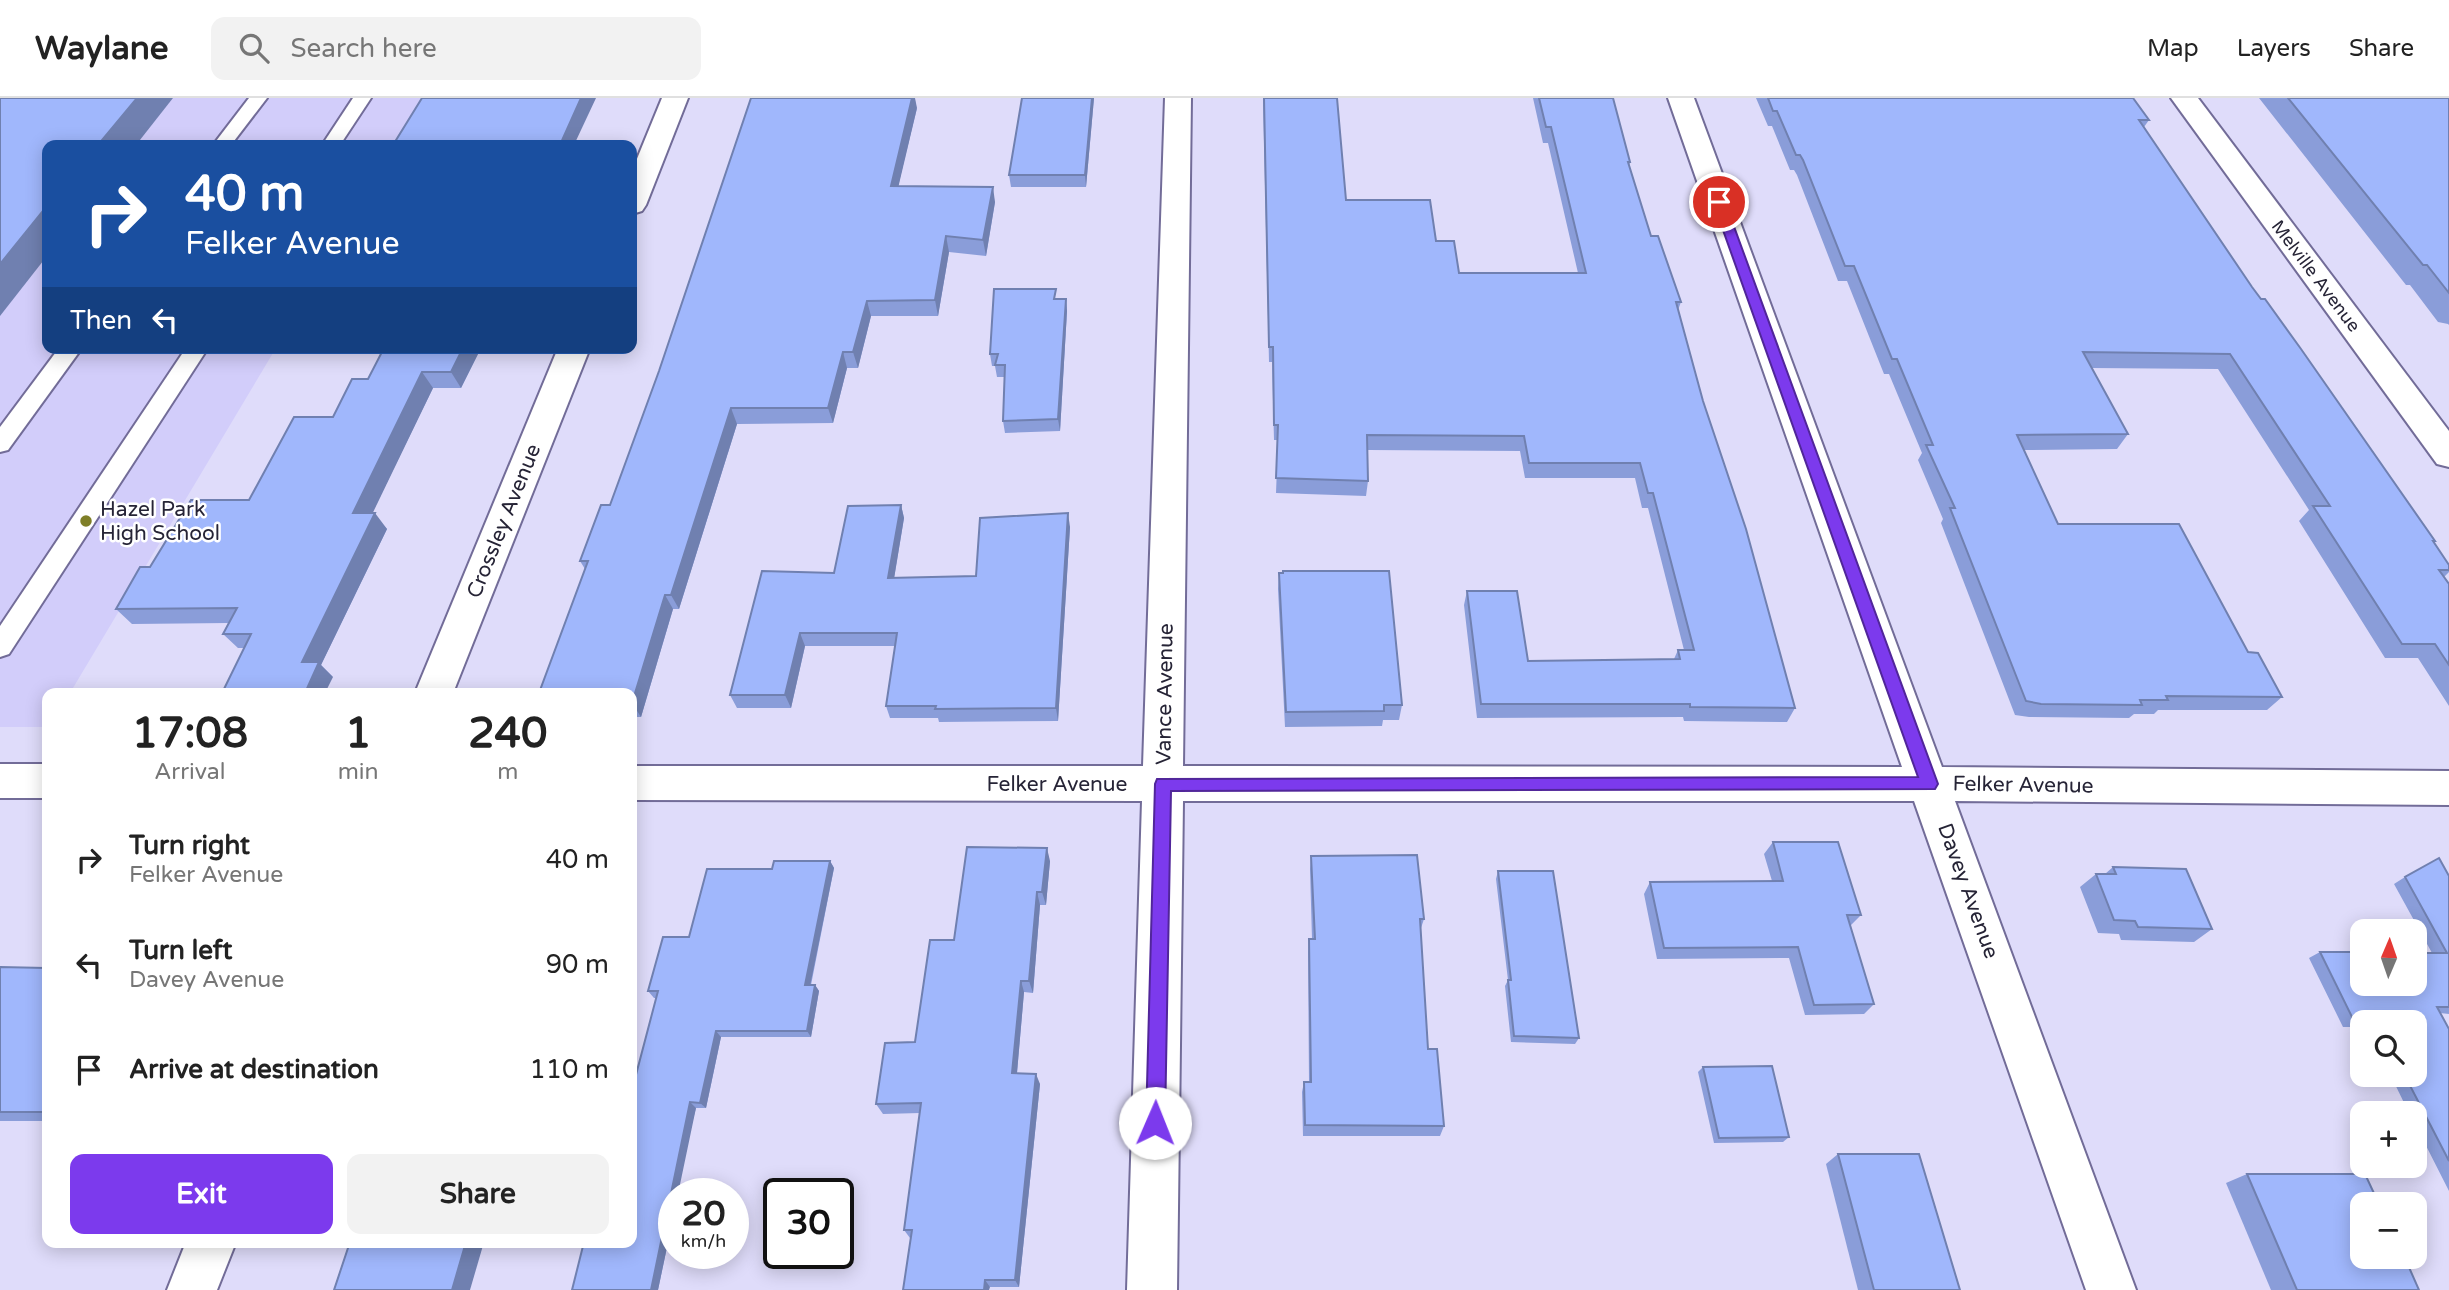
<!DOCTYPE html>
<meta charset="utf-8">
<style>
:root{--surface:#fff;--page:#f2f2f2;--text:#222;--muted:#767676;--line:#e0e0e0;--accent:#7c3aed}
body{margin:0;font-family:"Varela Round",sans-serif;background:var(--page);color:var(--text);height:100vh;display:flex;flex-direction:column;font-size:26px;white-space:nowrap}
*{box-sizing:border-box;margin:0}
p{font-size:23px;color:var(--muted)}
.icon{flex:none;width:38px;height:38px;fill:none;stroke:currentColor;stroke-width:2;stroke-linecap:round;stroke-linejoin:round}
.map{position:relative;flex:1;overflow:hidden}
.drawer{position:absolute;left:42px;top:590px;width:595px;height:560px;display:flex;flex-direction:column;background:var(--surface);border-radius:14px;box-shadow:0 4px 18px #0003}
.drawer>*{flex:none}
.hud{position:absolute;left:42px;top:42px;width:595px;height:214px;border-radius:14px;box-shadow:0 4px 18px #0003;background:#1a4fa0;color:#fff;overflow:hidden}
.needle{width:46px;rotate:2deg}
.fabs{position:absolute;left:2350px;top:821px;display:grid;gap:14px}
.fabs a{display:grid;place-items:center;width:77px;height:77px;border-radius:14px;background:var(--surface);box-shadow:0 4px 18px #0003;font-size:35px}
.speed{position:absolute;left:658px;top:1080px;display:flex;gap:14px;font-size:35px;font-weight:700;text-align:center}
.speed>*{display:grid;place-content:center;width:91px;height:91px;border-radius:50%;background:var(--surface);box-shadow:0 4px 18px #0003;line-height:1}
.speed small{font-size:18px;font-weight:400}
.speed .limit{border:4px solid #111;border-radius:10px;background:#fff;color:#111}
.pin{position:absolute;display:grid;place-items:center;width:60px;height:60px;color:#fff;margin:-30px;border:4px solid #fff;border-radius:50%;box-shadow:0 2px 7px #0007}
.me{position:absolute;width:77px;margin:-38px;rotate:1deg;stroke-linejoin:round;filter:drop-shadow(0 0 5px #0008)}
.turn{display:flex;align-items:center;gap:24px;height:147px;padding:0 28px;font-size:32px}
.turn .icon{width:91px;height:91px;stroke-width:2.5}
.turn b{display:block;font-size:49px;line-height:60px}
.then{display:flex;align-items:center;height:66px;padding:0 28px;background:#0003;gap:14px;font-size:26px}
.eta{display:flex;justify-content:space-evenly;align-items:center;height:119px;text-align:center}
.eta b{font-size:42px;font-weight:700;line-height:49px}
.primary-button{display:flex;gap:14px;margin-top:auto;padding:14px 28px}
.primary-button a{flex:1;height:80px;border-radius:14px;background:var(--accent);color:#fff;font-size:28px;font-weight:700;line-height:80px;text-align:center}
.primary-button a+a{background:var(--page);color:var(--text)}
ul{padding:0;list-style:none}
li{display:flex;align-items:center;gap:21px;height:105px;padding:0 28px}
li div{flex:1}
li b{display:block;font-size:26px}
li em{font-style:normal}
header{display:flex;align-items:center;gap:42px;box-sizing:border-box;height:98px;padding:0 35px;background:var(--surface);border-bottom:2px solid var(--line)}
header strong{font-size:33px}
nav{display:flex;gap:38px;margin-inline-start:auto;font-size:24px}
.search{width:490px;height:63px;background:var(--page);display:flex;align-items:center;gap:18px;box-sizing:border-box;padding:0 24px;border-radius:14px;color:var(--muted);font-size:26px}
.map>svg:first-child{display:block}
</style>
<header>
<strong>Waylane</strong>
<div class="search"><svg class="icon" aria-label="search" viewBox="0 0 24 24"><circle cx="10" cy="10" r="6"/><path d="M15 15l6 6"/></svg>Search here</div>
<nav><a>Map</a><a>Layers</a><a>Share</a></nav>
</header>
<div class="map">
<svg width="2449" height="1192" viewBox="0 0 2449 1192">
<rect width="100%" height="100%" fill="#dfdcfa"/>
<path fill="#d2cdfa" d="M0 0H425L397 47H47V250H276L70 595H47V629H0Z"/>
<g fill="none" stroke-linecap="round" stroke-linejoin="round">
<defs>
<g id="lane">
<path d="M249 0H267L231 47H213Z"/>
<path d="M353 0H371L340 47H322Z"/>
<path d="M59 250H82L8 352 0 354V329Z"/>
<path d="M186 250H208L9 556 0 559V528Z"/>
</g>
<g id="street">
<path d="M662 0H688L646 107 642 113 632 116V73Z"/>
<path d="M1165 0H1191L1183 668 1902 669 1668 0H1694L1942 669 2449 673V707L1955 703 2136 1192H2086L1914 703H1183L1177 1192H1127L1142 703 632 702V668H1143Z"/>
<path d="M2171 0H2198L2449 333V369L2437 366Z"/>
<path d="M558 250H590L453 595H415Z"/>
<rect x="0" y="666" width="47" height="34"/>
<path d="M186 1144H236L217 1192H167Z"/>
</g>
</defs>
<use href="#lane" stroke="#726c98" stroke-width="4"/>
<use href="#street" stroke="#726c98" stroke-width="4"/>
<use href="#lane" fill="#fff" fill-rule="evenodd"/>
<use href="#street" fill="#fff" fill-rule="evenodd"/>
</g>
<g fill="#8a9dd9">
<path d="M1022 0H1094L1086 89H1011L1009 77Z"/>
<path d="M1263 0H1337L1346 102 1436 143 1459 175H1578L1548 45H1543L1533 0H1613L1630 64 1629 68 1651 138 1681 204 1678 212 1703 303 1795 610 1787 624 1684 623 1683 619 1477 620 1464 507 1467 493 1528 563 1674 561 1678 552H1684L1648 410H1642L1635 380H1525L1520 353 1368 352V383L1366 398 1276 395 1278 342H1274L1272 264H1269Z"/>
<path d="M1756 0H2133L2149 22 2144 29 2252 189 2435 443 2434 444 2449 467V474L2444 479 2449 486V608L2418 560H2385L2299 423 2309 412 2218 271 2091 270 2128 336 2117 351 2024 352 2058 426 2248 554 2282 599 2267 612H2158L2154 616H2134L2129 620 2029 619 2015 617 1941 425 1943 421 1918 362 1922 355 1889 276H1884L1847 183H1838L1797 77 1794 72H1790L1772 28H1768Z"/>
<path d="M2259 0H2449V227L2448 226 2438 224 2410 187H2406Z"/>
<path d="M917 10 898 88 995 104 986 158 949 154 938 218H871L858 270H847L833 325 737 326 679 511H673L641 619H632V595L585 471 580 463 610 407Z"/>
<path d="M1057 201H1066L1067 213 1060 333 1005 335 1003 323 1005 279H997L995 268H992L990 256Z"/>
<path d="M384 250H481L461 290H433L372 415 387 431 321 567 333 579 244 550H238L223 536 228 525 132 526 116 511 150 469 249 402 333 319 368 281Z"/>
<path d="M901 407 904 420 894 480 976 478 1070 429 1058 623 939 624 938 620H890L886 608 895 548H805L791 610H737L730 597 834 475Z"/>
<path d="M1279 475 1402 607 1399 622H1383L1382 628 1285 629 1278 491Z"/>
<path d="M1773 744 1861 817 1850 828 1874 906 1864 916 1805 917 1789 860 1657 861 1644 796 1650 784 1772 783 1764 756Z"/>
<path d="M1311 758 1424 821 1420 833 1428 951 1444 1028 1440 1038H1303L1302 994 1304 984H1309L1308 854 1309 841H1312L1310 771Z"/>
<path d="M830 763 834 770 811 887H815L819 893 811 939H721L706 1010H696L674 1096V1116L658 1192H572L632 1144 656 900H654L648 893 689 839 772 771Z"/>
<path d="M1050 763 1046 807H1040L1033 895 1024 894 1017 975 1040 986 1019 1189H990L910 1140 904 1132 920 1015 883 1016 876 1006 915 944 954 842Z"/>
<path d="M2113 769 2212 831 2194 844 2121 842 2119 836 2098 835 2080 789 2096 776H2105Z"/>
<path d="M1498 773 1579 940 1575 946 1511 944 1505 888 1508 882 1496 781Z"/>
<path d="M2449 778V916L2440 915 2449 931V1093L2415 1026V1015H2409L2390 976H2415V924H2362V929H2343L2309 860 2320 854 2432 855 2394 786 2405 779Z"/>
<path d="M0 869 46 870 47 869V1023H0Z"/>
<path d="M1703 969 1789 1039 1783 1044 1714 1045 1698 974Z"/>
<path d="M1838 1056 1960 1192H1858L1826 1066Z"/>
<path d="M2247 1076 2419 1192H2271L2226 1085Z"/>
</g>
<g fill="#7080b0">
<path d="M137 0H173L136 47H98Z"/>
<path d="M581 0H596L574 47H560Z"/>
<path d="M912 0H915L917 10 895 103 891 88Z"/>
<path d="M1092 0H1094L1086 89 1085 77Z"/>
<path d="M993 89 995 104 986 158 983 142Z"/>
<path d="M47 108V158L0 218V166Z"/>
<path d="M946 138 949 154 938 218 935 202Z"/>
<path d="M1066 201 1067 213 1060 333 1058 321Z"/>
<path d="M867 203 871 218 858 270 853 254Z"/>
<path d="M463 250H481L461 290 451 274Z"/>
<path d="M843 254 847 270 833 325 828 310Z"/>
<path d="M422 274 433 290 365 431 353 415Z"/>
<path d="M731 310 737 326 679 511 671 497Z"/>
<path d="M901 407 904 420 892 493 888 480Z"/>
<path d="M375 415 387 431 321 567 333 579 325 595H305L302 564Z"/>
<path d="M1068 415 1070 429 1058 623 1056 610Z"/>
<path d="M665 497 673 511 641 619 632 605Z"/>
<path d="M800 535 805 548 791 610 785 597Z"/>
<path d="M1047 750 1050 763 1046 807 1042 794Z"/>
<path d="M830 763 834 770 809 893 805 887Z"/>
<path d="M1037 794 1040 807 1033 895 1029 883Z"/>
<path d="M1021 883 1024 894 1016 986 1012 975Z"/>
<path d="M815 887 819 893 811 939 807 933Z"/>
<path d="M716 933 721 939 706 1010 700 1005Z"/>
<path d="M1036 976 1040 986 1019 1189 1015 1182Z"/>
<path d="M690 1004 696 1010 678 1096H674V1116L658 1192H651Z"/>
<path d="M466 1144H484L470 1192H452Z"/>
<path d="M985 1182 990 1189 989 1192H984Z"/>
</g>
<g fill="#a0b7fc" stroke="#7080b0" stroke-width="2">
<path d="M0 0H137L98 47H47V108L0 166Z"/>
<path d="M422 0H581L560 47H393Z"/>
<path d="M751 0H912L891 88 993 89 983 142 946 138 935 202 867 203 853 254H843L828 310H731L671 497H665L632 605V595H539L588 463H580L601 407H610L659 273Z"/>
<path d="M1022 0H1092L1085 77H1009Z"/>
<path d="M1264 0H1337L1346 102H1430L1436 143H1454L1459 175H1586L1551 29H1546L1539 0H1613L1630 64H1628L1651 138H1658L1681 204H1676L1703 303 1746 431 1795 610 1690 609V606H1481L1467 493H1517L1528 563 1680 561 1678 552H1694L1653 395H1648L1640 365H1529L1524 338 1367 337 1368 383 1276 380 1278 327H1274L1273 249H1269Z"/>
<path d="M1768 0H2133L2149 22H2139L2252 189 2261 201H2265L2301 251 2435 443H2433L2449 467V472H2439L2449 486V567L2435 546H2402L2313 408H2330L2230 256 2083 254 2128 336 2017 337 2058 426H2179L2248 554 2258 555 2282 599 2166 598 2168 602H2140L2142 607 2041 606 2026 603 1950 410H1955L1926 347H1933L1897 261H1892L1854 168H1845L1803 62 1800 57H1796L1777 13H1773Z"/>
<path d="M2288 0H2449V195L2427 167H2423Z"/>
<path d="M994 191H1056L1054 201H1066L1058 321 1003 323 1005 267H995L998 256H990Z"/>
<path d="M384 250H463L451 274H422L353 415H375L302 564H319L305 595H222L251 536H223L237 510 116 511 140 469H150L191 402H249L294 319H333L352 281H368Z"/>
<path d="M901 407 888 480 976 478 980 420 1068 415 1056 610 935 611 936 608H886L897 535H800L785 597H730L762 473 834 475 848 408Z"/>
<path d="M1283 473H1389L1402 607H1384V613L1286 614 1279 475H1283Z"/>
<path d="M1773 744H1838L1861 817H1847L1874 906 1814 907 1798 849 1664 850 1650 784 1783 783Z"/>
<path d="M967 749 1047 750 1042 794H1037L1029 883H1021L1012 975 1036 976 1015 1182H985L984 1192H903L912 1132H904L921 1005 876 1006 885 945 915 944 930 842H954Z"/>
<path d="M1417 757 1424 821H1420L1428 951H1437L1444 1028 1305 1027 1304 984H1311L1309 841H1315L1311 758Z"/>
<path d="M2439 760 2449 778V909H2437L2449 931V1063L2404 976H2415V924L2354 923 2320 854H2362V886H2415V855H2447L2405 779Z"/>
<path d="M774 763H830L805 887H815L807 933H716L700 1005 690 1004 651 1192H572L584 1144H632V992L658 893H648L663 839H689L707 771H772Z"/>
<path d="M2113 769 2186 771 2212 831 2138 829 2135 823 2114 822 2096 776H2116Z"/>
<path d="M1498 773H1553L1579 940 1514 938 1508 882H1511Z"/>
<path d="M0 869 46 870 47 869V1014H0Z"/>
<path d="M1772 968 1789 1039 1719 1040 1703 969Z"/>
<path d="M1838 1056H1919L1960 1192H1874Z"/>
<path d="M2247 1076H2365L2379 1106H2362V1158H2404L2419 1192H2297Z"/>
<path d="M350 1144H466L452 1192H334Z"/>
</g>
<path fill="#7c3aed" stroke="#51269a" stroke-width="2" d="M1719 101 1725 104 1938 686 1935 691 1171 693 1165 1025 1162 1032 1155 1035 1148 1032 1146 1025 1155 686 1157 681 1918 679 1713 104Z"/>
<circle fill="#7f7f28" stroke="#fff" stroke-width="2.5" cx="86" cy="423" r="7"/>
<g text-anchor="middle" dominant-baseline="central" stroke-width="5" stroke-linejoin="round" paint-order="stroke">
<g font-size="18" fill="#262436" stroke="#fff">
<text transform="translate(2316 178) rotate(53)">Melville Avenue</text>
</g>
<g font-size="21" fill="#262436" stroke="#fff" text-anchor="start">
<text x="100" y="411">Hazel Park<tspan x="100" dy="24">High School</tspan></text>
</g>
<g font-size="21" fill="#262436" stroke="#fff">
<text transform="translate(504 423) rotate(-68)">Crossley Avenue</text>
<text transform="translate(1165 596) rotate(-89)">Vance Avenue</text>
<text x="1057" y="686">Felker Avenue</text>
<text transform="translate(2023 687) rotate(1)">Felker Avenue</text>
<text transform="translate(1968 793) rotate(70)">Davey Avenue</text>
</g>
</g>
</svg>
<div class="fabs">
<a><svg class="needle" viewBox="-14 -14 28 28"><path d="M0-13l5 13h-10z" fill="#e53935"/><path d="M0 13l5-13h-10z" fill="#767676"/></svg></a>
<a><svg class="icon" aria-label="search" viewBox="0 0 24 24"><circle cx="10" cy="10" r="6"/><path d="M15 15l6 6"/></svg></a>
<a>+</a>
<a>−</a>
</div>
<div class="speed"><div>20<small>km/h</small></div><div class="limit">30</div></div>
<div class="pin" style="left:1719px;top:104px;background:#d93025"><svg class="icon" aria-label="arrive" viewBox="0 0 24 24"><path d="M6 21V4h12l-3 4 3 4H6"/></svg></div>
<svg class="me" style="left:1155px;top:1025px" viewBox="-20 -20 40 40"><circle r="19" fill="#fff"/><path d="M0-13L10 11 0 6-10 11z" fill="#7c3aed"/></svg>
<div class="hud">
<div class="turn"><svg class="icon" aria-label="right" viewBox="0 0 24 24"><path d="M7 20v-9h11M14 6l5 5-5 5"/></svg><div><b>40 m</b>Felker Avenue</div></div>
<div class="then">Then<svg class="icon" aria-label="left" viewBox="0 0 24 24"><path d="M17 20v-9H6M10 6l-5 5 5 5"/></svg></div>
</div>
<section class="drawer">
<div class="eta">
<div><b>17:08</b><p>Arrival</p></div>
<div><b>1</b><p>min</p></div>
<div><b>240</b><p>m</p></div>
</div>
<ul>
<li><svg class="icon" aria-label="right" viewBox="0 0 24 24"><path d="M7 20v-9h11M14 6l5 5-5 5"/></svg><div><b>Turn right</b><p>Felker Avenue</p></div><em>40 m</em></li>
<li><svg class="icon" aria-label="left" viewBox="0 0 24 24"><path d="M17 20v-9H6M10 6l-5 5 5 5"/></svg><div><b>Turn left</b><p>Davey Avenue</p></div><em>90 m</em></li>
<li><svg class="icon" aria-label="arrive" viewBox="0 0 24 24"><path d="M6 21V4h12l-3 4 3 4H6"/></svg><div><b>Arrive at destination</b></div><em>110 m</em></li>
</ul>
<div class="primary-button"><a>Exit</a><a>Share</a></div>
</section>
</div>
